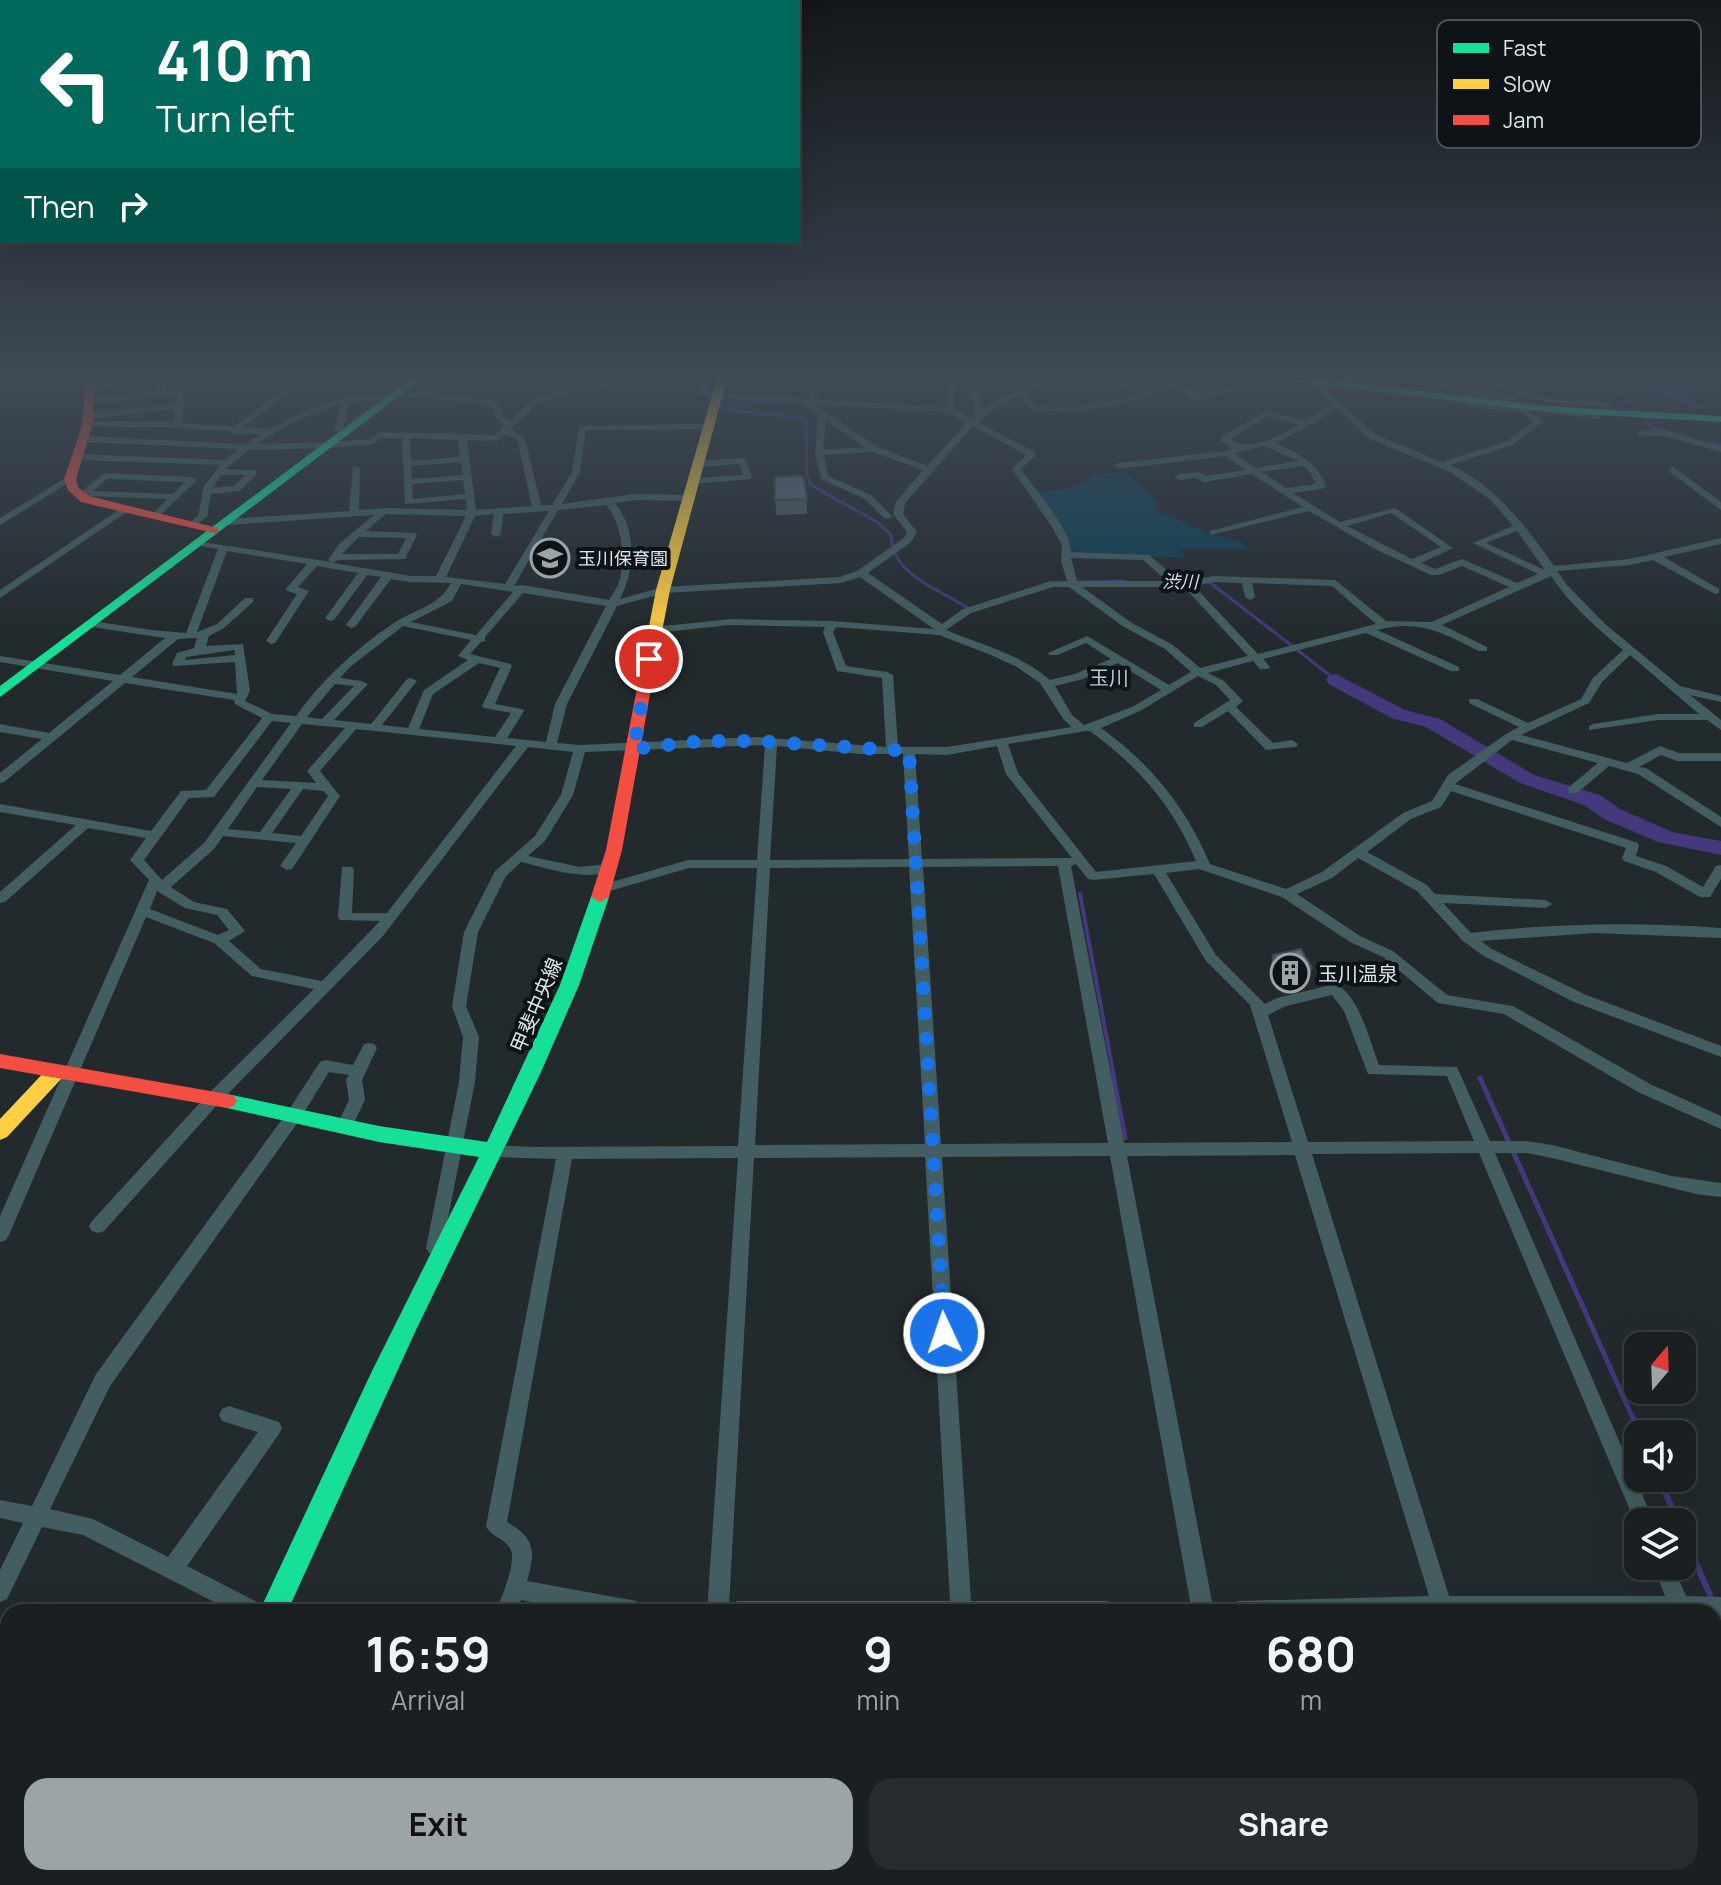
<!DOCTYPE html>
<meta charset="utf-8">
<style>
:root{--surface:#1a2022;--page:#272d2f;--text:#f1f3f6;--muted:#9fa3a5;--line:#383e40;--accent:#9da4a8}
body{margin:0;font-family:Manrope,"Noto Sans JP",sans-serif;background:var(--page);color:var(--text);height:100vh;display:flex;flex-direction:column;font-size:30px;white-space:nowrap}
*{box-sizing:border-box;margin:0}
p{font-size:26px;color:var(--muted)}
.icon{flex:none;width:44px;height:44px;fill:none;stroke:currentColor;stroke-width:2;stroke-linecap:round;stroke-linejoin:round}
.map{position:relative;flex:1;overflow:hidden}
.details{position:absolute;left:0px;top:1604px;width:1722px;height:282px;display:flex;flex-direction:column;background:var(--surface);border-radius:24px 24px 0 0;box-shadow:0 8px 32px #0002,0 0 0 2px var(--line)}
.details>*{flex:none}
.hud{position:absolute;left:0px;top:0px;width:800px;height:244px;box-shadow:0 8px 32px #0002,0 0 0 2px var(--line);background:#00695c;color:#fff;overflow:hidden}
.needle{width:52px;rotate:19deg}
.fabs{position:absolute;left:1624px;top:1332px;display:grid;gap:16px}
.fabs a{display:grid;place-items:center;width:72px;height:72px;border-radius:16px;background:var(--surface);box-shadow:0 8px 32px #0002,0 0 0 2px var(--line);font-size:40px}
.pin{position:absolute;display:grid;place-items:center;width:68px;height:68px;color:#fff;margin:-34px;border:4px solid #fff;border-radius:50%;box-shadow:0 2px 8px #0007}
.me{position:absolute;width:88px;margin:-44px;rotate:357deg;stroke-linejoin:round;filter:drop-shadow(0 0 6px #0008)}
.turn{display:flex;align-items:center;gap:28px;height:168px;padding:0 24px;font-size:36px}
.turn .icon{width:104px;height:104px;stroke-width:2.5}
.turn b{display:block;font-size:56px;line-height:68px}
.then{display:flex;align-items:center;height:76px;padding:0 24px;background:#0003;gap:16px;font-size:30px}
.eta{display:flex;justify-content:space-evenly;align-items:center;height:136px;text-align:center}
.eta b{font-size:48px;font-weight:700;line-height:56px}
.cta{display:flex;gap:16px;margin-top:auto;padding:16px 24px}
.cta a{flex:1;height:92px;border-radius:24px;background:var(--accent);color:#111;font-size:32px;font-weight:700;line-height:92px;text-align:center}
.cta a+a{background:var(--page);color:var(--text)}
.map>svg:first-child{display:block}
</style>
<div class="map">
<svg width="1721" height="1885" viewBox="0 0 1721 1885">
<rect width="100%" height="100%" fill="#232a2d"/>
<path fill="#0d4055" d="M1126 472 1159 504 1154 509 1210 534 1240 541 1249 549H1182L1184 558 1071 551 1037 491 1070 489 1089 480 1091 474Z"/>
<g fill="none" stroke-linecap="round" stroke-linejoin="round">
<g stroke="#43397c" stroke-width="3">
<path d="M1580 375 1622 393 1651 427 1691 438"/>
<path d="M720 404 725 409 806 419 807 476 811 485 877 522 891 535C891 574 938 589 968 608"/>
<path d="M1711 443 1721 445"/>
<path d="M1208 581 1336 680"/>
<path d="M1049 583 1124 581"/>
</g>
<path stroke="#43397c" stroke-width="4" d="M1080 894 1114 1077"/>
<g stroke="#43397c" stroke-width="5">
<path d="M1113 1075 1125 1138"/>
<path d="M1480 1078 1640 1434"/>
</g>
<g stroke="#43397c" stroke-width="6">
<path d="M1659 1478 1678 1522"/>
<path d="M1682 1531 1713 1602"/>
</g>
<g fill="#43397c" fill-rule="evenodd">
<path d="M1629 375H1647L1705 407 1693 410Z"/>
<path d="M1336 674 1405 710 1440 719 1534 775 1600 795 1620 809 1672 832 1721 841V855L1658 842 1604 819 1584 805 1520 783 1426 727 1391 718 1329 684 1326 680 1329 676Z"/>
</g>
<g fill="#425e60" fill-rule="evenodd">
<path d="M219 375H305L300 385 243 427 269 429 307 410 346 398 434 392 452 375H461L440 395 498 401 503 416 510 421 533 399 577 386 600 385 611 375H620L605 389 578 390 539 403 510 429 525 438 541 505H552L572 472 579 426 712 424 713 426 709 429 586 430 580 472 562 504 634 494 689 495 694 498 689 501 634 500 615 503C637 529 635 570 620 599L663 587 840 577 857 571 904 538 907 532 893 514 896 502 923 470 873 452 824 455 828 476 871 495 893 517 885 519 865 499 821 479 815 453 818 416 803 404 714 398 701 394 696 375H704L708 391 718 394 810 399 805 382 798 375H807L813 381 819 400 945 407 947 385 944 375H952L955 385 953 409 971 418 976 414 963 375H971L983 409 1020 389 983 375C998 375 1017 387 1029 385 1043 383 1054 375 1069 375L1025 393 1036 406 1075 408 1141 395 1087 375H1099L1155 396 1075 412 1031 410 1019 396 994 409 977 422 1035 452V456L1021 469C1034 488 1072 531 1071 552L1149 555 1180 581 1215 576 1335 580 1386 621 1432 622 1509 587 1462 566 1439 575H1431L1377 550 1309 511 1210 535V531L1303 507 1252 474 1204 482 1196 478 1179 480 1175 477 1179 474 1198 472 1206 476 1246 470 1226 456 1118 469 1114 466 1118 463 1226 451 1232 448 1221 441V437L1267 411 1305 421 1332 404 1302 375H1311L1374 434 1442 462 1507 441 1534 421 1521 412 1467 407V393L1440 388 1431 379 1406 375 1483 380 1551 399 1614 403V407H1611L1551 403 1483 384 1441 380C1456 391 1497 393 1517 396V400H1514L1475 396 1474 403 1526 408 1543 421 1513 445 1450 465C1494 484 1527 527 1554 566L1630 559 1721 538V544L1664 557 1719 589V593L1715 594 1653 560 1630 565 1557 571 1567 585 1605 624 1680 686 1721 696V702L1690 695 1721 720V730L1707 720H1658L1589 730V726L1593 724 1658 714H1699L1630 655 1602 682 1589 703 1521 735 1627 763 1660 746 1679 753H1721V761H1677L1661 755 1639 767 1646 768 1721 817V827L1638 774 1609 766 1577 793H1569L1567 790 1569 787 1598 763 1512 740 1455 784 1638 843 1639 846 1636 856 1666 866 1703 887 1716 866 1721 865V879L1710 897H1700L1656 872 1624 861 1622 858 1626 848 1451 791 1441 807 1411 819 1367 852 1427 885 1435 894 1545 900 1552 904 1545 908 1443 903 1471 933C1555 923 1637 922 1721 928V938L1594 933 1481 941 1492 949 1584 994 1721 1046V1057L1574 1002 1482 955 1463 941 1417 891 1358 858 1332 878 1297 894 1360 936 1393 951 1447 995 1513 1006 1650 1084 1721 1116V1129L1638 1092 1504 1014 1438 1003 1383 957 1350 942 1282 897 1199 869 1166 873 1216 955 1265 1004 1277 998 1335 984C1359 994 1370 1042 1379 1065L1457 1067 1490 1141H1527L1552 1145 1672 1176 1721 1183V1197L1696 1194 1552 1158 1527 1153H1495L1654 1522H1638V1529L1479 1153 1312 1154 1449 1596H1665L1653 1566H1673L1686 1596 1721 1597V1617H1714V1612H1227L1231 1605 1238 1601 1429 1596 1295 1155 1127 1156 1214 1612H1192L1110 1156 942 1157 971 1601H1108L1115 1605 1119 1612H707L738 1158 572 1159 507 1522C535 1538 536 1551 527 1581L636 1601 643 1605 647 1612H582L521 1600 518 1612H496C501 1597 518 1561 510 1548 504 1538 491 1537 486 1526L556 1159 492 1157 486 1155 484 1151 486 1147 492 1145 533 1147 738 1146 757 868H689L603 893 596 889 598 886 688 860H757L765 745 585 752 573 795 545 841 528 856 580 867 609 864 616 868C594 884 546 868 521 862L506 876 478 932 466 1006 479 1037 475 1082 441 1253 435 1255 429 1253 426 1248 459 1082 463 1037 452 1006 464 932 495 871 535 836 561 795 573 752 528 747 383 936 219 1103 104 1231 98 1233 92 1231 89 1226 92 1221 207 1095 314 989 252 976 214 943 146 917 9 1235 6 1240 0 1242V1216L149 880 130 860 146 838 88 828 5 902 0 903V892L76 825 0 812V804L151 831 181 791 206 790 262 718 235 704 234 700 125 683 4 782 0 783V773L42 739 0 732V724L49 733 113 681 0 662V656L120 675 165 638 92 627 87 624 92 621 152 630 186 633 218 549 196 545V541L331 562 328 560 339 544 374 515 227 525 222 522 227 519 349 511 353 466 360 468 359 510 386 508 467 510 466 499 405 504 402 438H381L373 444 329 448 249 450 226 469 253 470 256 471V475L240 491 211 494 207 517 191 528 186 525 198 516 204 486 220 465 77 460 73 457 77 454 225 460 238 449 83 442 79 439 83 436 245 444 261 434H233L229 431 178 428 84 426V422L87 421 174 422 175 409 88 419 84 416 88 413 176 404 177 395 90 403H87V399L157 392 159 382 91 390 87 388 91 386 166 377 165 391 181 390 185 392 182 423 234 427 295 380H265L261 377H223ZM429 397 433 399 491 405 495 417 505 425 495 435 379 432 371 439 328 442 256 444C282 428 309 412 341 404L334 431 345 437 349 434 343 430 350 402ZM814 404 947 412 967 423 927 466 877 447ZM1337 408 1368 438 1450 472 1490 499 1513 526 1473 543 1538 574 1517 583 1462 559 1435 569 1421 563 1453 548 1395 508 1340 522 1293 493 1321 489 1326 486C1317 462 1297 452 1275 443L1305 428ZM1268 416 1299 425C1279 436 1251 453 1230 439ZM826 421 865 447 823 450ZM973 426 1026 455 1012 469 1052 527 1062 546 1061 561 1067 581 1048 582 963 609 942 624 868 573 911 542 917 532 903 514 905 503ZM505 434 517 439 532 506 476 510 467 440 497 441ZM410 438 458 440 460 457 411 461ZM1265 446 1298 461 1256 468 1234 453ZM461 462 463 475 412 479 411 466ZM1303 466 1310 472 1316 484 1286 488 1262 472ZM221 475H245L234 486 213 488ZM463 480 465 494 413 499 412 484ZM606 505C622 522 626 560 619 582 617 588 612 595 609 600L522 585 514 586 558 510ZM549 511 505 584 446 577 475 516 494 514 491 534 496 537 501 534 503 514ZM1391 513 1441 547 1412 559 1347 526ZM386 514 466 516 436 576H411L333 563 338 560 405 559 417 535 415 533 366 531ZM1517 531 1545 570 1486 543ZM359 537 406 538 398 554H342ZM227 551 307 564 285 590 297 594 266 641 271 644 275 643 309 591 298 587 317 566 358 573 325 618 330 621 334 620 367 575 381 577 346 625 351 628 355 627 391 579 411 582 451 583C438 608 413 609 391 625 354 650 322 680 296 716L272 714 245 701 250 691 243 644 206 646 209 636 224 628 253 602V598H245L217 624 197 632ZM1071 558 1143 560 1167 581H1077ZM1551 576C1570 605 1597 628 1623 650L1593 678 1581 699 1528 723 1477 699H1469V703L1519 727 1506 734 1448 775 1432 801 1403 813 1322 872 1286 889 1210 864C1186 807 1150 763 1101 728L1140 711 1198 676 1216 685 1230 700 1194 723V727H1202L1228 711 1266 750 1296 747 1298 744 1292 740 1273 743 1236 707 1243 701 1241 699 1224 681 1208 673 1253 661 1260 669H1268L1270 667 1263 659 1366 633 1451 671H1459V667L1377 630C1420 619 1442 633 1479 651H1487V647L1442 625ZM860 577 934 629 832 621 730 619 655 627 650 630 655 633 730 625 825 627 823 632 837 671 882 678 886 747 756 737 580 745 557 743 567 704 617 606 664 593 841 583ZM1215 582 1242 583 1245 597 1250 600 1255 597 1252 583 1332 586 1376 624 1258 654 1194 586ZM461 584 513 592 476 635 411 622 452 601ZM1053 587H1069L1124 627 1165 649 1191 672 1169 685 1087 636 1048 653 1049 655H1057L1086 643 1111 659 1075 674 1050 680C1020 654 982 645 946 630L971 613ZM1082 587H1184L1248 656 1200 668 1173 645 1132 623ZM523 593 606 606 555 704 546 742 507 738 524 711 522 709 495 704 512 666 510 664 470 654 481 642 485 641V637ZM403 626 471 640 458 656 468 660 424 690 408 728 382 725 417 681 411 678 407 679 371 724 334 720 368 684 362 681 340 678 350 667ZM836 627 939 635 991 655 1017 667 1040 683 1064 720 1072 727 947 747H898L893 675 887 672 846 666 833 632ZM197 638 194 648 177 653 172 664 174 666 235 662 237 694 132 677 178 639ZM234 650 235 655 185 660 186 657ZM479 663 500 668 482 706 484 708 511 713 495 737 419 729 433 694ZM1118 663 1161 690 1132 707 1084 725 1072 715 1055 686 1083 679ZM335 684 354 686 322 719 307 717ZM272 721 291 723 204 843 162 880 144 860 189 798 214 797ZM302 724 345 728 307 771 316 783 262 780ZM356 729 516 746 387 913H352L354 870 352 867H342L338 917 340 920 380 921 322 981 261 969 229 941 245 931 227 909 194 902 171 887 214 849 223 836 296 843 280 866 287 870 292 869 340 796 320 771ZM1086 731H1090C1138 766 1173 806 1196 861L1096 872 1018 773 1008 744ZM777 746 860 754H903L909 859 770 860ZM997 746 1006 774 1072 858 922 859 915 754 947 755ZM257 787 291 789 260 832 228 829ZM303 789 323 791 328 796 301 836 272 833ZM1076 864 1088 879 1093 880 1154 874 1206 961 1250 1005 1292 1142 1124 1143 1071 866ZM1058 866 1108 1143 941 1144 923 867ZM909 867 925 1144 755 1145 770 868ZM157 891 185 908 217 915 229 930 218 935 150 909ZM1332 995 1344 1011 1368 1074 1447 1076 1474 1141 1308 1142 1268 1015 1286 1006ZM925 1157 950 1601H737L729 1606 754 1158Z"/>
<path d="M1142 375H1153L1193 390 1196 395 1222 390 1214 388V384H1217L1236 391 1194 400 1187 394Z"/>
<path d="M1559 411 1598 413 1602 416 1598 419 1562 415 1558 413Z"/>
<path d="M1641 430H1664L1721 446V452L1664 436 1638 435 1637 433Z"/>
<path d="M742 458 746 461 752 477 751 479 693 484 688 481 693 478 743 475 739 464 698 467 694 464 698 461Z"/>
<path d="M1673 467 1721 502V510L1670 472 1669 470Z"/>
<path d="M105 473 192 477 197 480 156 519 151 516 167 499 87 496 78 498V494ZM107 479 185 482 173 494 93 491Z"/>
<path d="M67 477 75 479 0 525V518Z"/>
<path d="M123 507 131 509 0 598V590Z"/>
<path d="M369 1043 374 1044 377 1048 362 1080 365 1100 350 1131 344 1133 338 1131 336 1127 349 1100 346 1080 349 1075 329 1072 298 1122 110 1386 50 1509 93 1519 168 1557 258 1432 222 1421 219 1415 222 1409 229 1406 279 1422 282 1428 279 1434 187 1566 263 1605 267 1612H234L83 1535 42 1527 7 1599 0 1602V1570L23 1523 0 1518V1500L32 1506 96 1374 286 1114 320 1062 325 1060 353 1065 364 1044Z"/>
<path d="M1714 1676 1721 1679V1714L1714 1711Z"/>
<path d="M8 1772V1799L0 1803V1776Z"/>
<path d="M442 1878H466L464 1885H440Z"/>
<rect x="833" y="1878" width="24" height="7"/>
<rect x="932" y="1878" width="24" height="7"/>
<path d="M1239 1878H1263L1264 1885H1240Z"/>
<path d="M1514 1878H1538L1540 1885H1516Z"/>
</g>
<g fill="#16e098" fill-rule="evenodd">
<path d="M415 375H427L0 697V686Z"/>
<path d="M1259 375H1290L1546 406 1721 416V422L1546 412 1264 378Z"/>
<path d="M600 892 609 897 579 985 541 1072 415 1332 287 1612H259L372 1371 479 1157 379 1142 227 1108 220 1106 217 1101 220 1096 227 1094 379 1126 487 1142 560 985 591 897Z"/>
<path d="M143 1878H174L172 1885H140Z"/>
<path d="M1033 1878H1114L1117 1885H1035Z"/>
</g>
<g fill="#ffcf43" fill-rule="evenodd">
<path d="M718 375H728L670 590 652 683 645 687 638 683 656 590Z"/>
<path d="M55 1066 62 1068 65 1073 62 1078 7 1137 0 1140V1119L48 1068Z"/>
</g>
<g fill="#f24e42" fill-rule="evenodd">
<path d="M86 375H96L92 426 76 479 78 487 89 496 218 528V534L81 502 68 490 64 479 82 426Z"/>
<path d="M645 679 652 683 622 850 609 897 600 902 591 897 606 850 638 683Z"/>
<path d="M0 1054 227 1094 234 1096 237 1101 234 1106 227 1108 0 1068Z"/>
</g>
</g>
<g fill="#4f5966">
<path d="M775 477 807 499V514L776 515Z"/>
<path d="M1273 955 1309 980 1283 984 1271 967Z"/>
</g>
<path fill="#404953" d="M1312 968 1309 980 1283 984 1286 972Z"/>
<g fill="#5c6877" stroke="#404953" stroke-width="2">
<path d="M803 476 807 499 775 500V477Z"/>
<path d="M1301 949 1312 968 1286 972 1273 955Z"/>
</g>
<linearGradient id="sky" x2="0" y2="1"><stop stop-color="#131719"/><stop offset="0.59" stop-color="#3f4a57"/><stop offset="1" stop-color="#3f4a57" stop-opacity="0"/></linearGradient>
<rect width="1721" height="639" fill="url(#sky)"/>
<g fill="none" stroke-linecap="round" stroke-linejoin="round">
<path stroke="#1a73e8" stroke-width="14" stroke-dasharray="0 25.2" d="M649 659 634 749 701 741H756L909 751 944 1333"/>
</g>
<defs>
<symbol id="school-ring" viewBox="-11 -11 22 22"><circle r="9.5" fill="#0d1316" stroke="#9da4a8" stroke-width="1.5"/><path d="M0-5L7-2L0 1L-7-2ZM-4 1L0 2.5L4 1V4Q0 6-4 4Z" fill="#9da4a8"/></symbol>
<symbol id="building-ring" viewBox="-11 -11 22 22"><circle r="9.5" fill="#0d1316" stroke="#9da4a8" stroke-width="1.5"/><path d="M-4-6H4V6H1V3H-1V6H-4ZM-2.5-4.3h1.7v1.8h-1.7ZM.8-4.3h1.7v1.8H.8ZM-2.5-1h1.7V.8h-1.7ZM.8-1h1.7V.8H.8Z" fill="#9da4a8"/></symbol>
</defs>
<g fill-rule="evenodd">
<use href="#school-ring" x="528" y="536" width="44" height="44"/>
<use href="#building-ring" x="1268" y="951" width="44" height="44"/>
</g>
<g text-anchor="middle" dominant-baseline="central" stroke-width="8" stroke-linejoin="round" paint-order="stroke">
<g font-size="18" fill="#dee6ea" stroke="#0d1316" text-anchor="start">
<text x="578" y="558">玉川保育園</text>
</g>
<g font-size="18" font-style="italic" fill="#dbdaf0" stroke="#0d1316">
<text transform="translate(1180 581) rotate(1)">渋川</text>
</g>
<g font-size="20" fill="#bac9d1" stroke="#0d1316">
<text x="1109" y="677">玉川</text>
</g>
<g font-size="20" fill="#dee6ea" stroke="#0d1316" text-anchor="start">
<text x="1318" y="973">玉川温泉</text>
</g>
<g font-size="20" fill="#dee6ea" stroke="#0d1316">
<text transform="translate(536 1005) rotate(-67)">甲斐中央線</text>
</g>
</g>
<rect x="1437" y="20" width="264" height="128" rx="12" fill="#0d1316" stroke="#4c5256" stroke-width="2"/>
<rect x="1453" y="43" width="36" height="10" fill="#16e098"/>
<rect x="1453" y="79" width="36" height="10" fill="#ffcf43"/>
<rect x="1453" y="115" width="36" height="10" fill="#f24e42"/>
<g font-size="22" fill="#dee6ea">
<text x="1503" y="56">Fast</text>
<text x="1503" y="92">Slow</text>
<text x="1503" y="128">Jam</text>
</g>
</svg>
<div class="fabs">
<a><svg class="needle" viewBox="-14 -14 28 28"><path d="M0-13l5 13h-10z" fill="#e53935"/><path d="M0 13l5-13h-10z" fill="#9fa3a5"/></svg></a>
<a><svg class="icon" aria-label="sound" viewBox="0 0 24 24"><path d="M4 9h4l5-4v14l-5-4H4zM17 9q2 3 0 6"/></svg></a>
<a><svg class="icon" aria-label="layers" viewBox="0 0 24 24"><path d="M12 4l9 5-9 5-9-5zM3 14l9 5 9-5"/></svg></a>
</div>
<div class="pin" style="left:649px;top:659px;background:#d93025"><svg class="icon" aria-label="arrive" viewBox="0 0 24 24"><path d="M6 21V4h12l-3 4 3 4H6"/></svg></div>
<svg class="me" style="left:944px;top:1333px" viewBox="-20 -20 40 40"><circle r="17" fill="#1a73e8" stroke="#fff" stroke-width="3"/><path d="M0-11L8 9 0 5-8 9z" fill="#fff"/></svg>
<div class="hud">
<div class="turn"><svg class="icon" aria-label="left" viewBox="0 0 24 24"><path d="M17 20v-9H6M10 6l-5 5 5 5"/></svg><div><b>410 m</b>Turn left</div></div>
<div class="then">Then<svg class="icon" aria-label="right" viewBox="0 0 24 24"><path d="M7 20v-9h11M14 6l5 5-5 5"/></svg></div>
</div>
<section class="details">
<div class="eta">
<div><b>16:59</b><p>Arrival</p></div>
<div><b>9</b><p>min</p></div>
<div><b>680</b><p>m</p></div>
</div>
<div class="cta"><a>Exit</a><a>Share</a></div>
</section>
</div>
